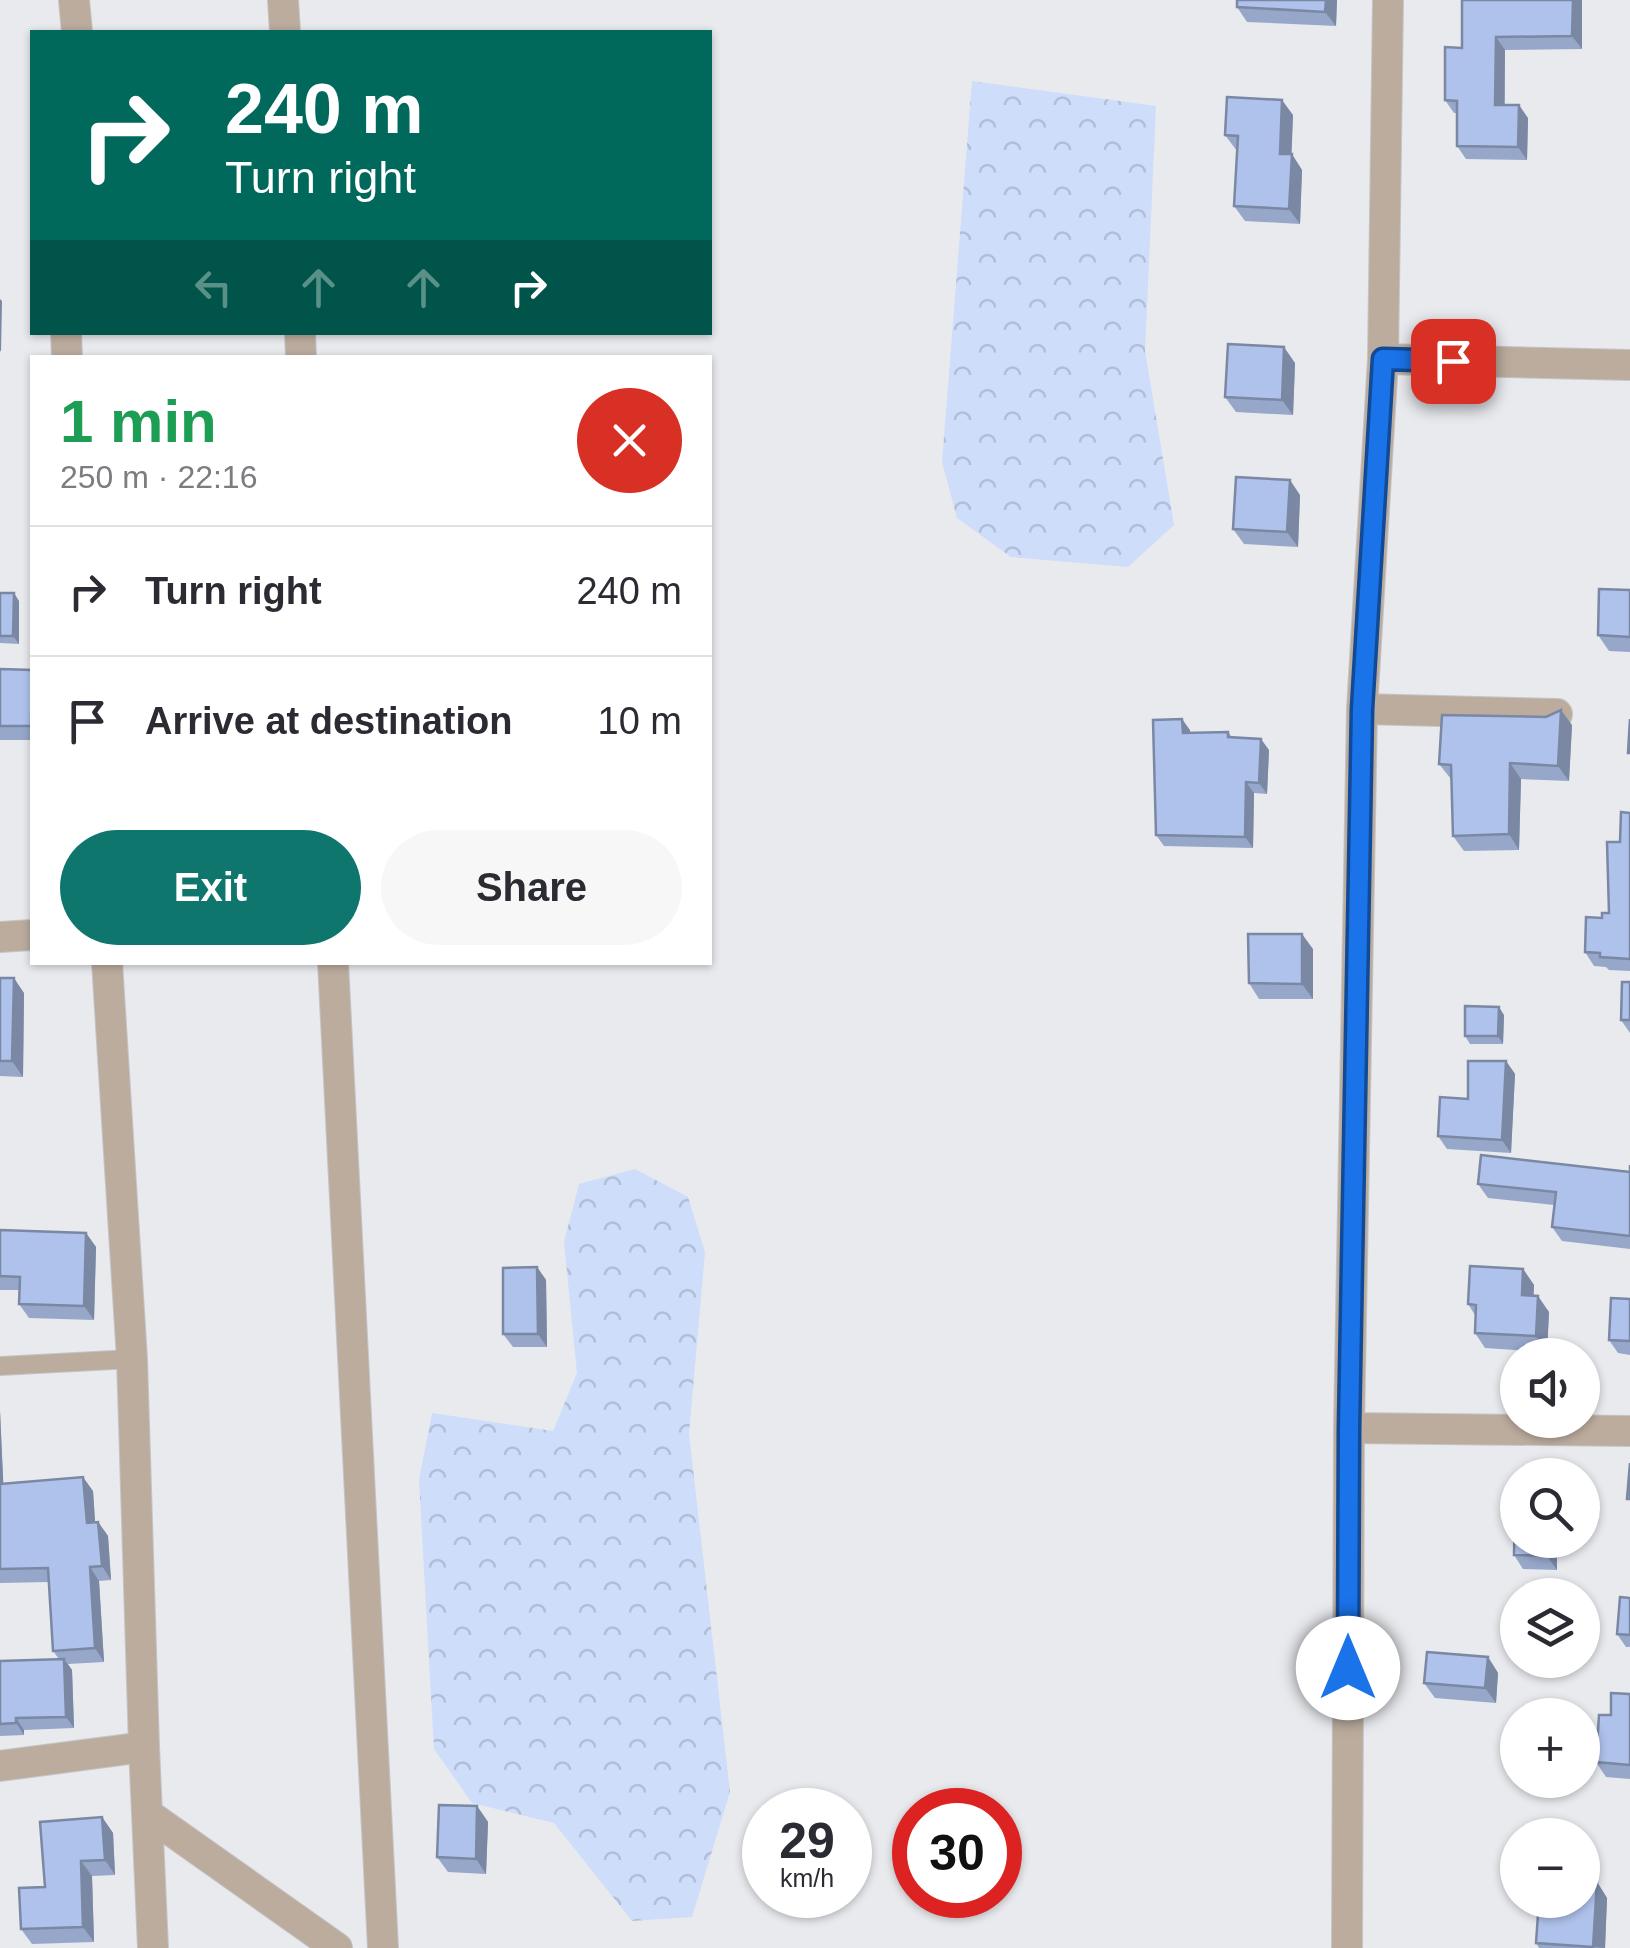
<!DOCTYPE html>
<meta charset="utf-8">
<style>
:root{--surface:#fff;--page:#f7f7f7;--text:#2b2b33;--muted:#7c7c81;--line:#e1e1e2;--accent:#0f766e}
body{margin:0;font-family:Arial,sans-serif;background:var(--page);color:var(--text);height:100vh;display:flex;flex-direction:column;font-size:38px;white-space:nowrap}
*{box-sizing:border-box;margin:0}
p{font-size:32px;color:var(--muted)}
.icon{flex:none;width:55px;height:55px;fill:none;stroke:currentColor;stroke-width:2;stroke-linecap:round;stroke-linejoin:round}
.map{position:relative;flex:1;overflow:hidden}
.drawer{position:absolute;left:30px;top:355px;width:682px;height:610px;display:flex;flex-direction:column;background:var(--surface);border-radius:0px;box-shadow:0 2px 8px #0004}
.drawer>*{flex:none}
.guide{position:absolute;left:30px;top:30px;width:682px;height:305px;border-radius:0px;box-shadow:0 2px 8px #0004;background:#00695c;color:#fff;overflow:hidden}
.controls{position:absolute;left:1500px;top:1338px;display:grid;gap:20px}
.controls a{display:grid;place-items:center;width:100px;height:100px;border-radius:50%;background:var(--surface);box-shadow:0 2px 8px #0004;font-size:50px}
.speed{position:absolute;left:742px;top:1788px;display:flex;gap:20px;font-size:50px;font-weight:700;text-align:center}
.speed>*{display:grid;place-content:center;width:130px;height:130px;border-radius:50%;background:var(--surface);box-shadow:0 2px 8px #0004;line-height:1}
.speed small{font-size:25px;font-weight:400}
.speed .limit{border:15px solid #d22;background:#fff;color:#111}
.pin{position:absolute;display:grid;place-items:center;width:85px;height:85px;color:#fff;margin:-42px;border-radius:20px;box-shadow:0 5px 15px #0006}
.me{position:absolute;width:110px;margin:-55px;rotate:0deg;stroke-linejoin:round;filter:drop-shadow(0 0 8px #0008)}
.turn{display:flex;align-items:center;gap:35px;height:210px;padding:0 30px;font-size:45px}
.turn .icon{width:130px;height:130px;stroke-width:2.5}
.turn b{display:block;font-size:70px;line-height:85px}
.lanes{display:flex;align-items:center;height:95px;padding:0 30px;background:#0003;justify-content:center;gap:50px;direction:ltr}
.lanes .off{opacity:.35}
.round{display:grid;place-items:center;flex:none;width:105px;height:105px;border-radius:52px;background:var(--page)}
.headline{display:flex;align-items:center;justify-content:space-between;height:170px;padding:0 30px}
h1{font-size:60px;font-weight:700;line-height:75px;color:#1e9e55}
.button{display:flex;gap:20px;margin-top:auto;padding:20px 30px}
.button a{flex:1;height:115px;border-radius:60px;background:var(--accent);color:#fff;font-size:40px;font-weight:700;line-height:115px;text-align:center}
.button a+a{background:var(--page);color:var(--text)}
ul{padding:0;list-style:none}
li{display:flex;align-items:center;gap:30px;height:130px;padding:0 30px;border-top:2px solid var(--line)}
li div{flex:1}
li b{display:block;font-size:38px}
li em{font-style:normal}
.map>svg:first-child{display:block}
</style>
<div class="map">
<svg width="1630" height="1948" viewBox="0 0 1630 1948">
<defs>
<pattern id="forest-crowns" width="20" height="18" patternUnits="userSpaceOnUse" patternTransform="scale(2.5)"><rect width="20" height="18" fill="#ceddfa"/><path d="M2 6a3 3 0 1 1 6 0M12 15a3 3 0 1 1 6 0" fill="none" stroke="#b1bed7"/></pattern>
</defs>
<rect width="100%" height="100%" fill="#e8eaee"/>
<g fill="url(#forest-crowns)">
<path d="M972 81 1156 106 1145 351 1174 525 1128 567 1011 557 957 518 942 462Z"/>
<path d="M635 1169 688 1197 705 1252 689 1434 730 1792 692 1917 632 1921 554 1823 472 1803 434 1749 419 1480 432 1413 553 1431 577 1373 564 1242 579 1184Z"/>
</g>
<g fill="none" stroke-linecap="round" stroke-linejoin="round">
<defs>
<path id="service" d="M0 1366 132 1359"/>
<g id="minor">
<path d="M74 0 77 32"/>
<path d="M283 0 285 32"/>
<path d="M66 332 67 358"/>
<path d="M300 332 301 358"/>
<path d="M1383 359 1630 365"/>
<path d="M1362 709 1557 714"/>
<path d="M0 937 32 935"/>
<path d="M333 962 383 1948"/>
<path d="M1349 1428 1630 1431"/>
<path d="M144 1747 153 1948"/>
<path d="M0 1766 144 1747 132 1359 107 962"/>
<path d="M149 1815 337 1948"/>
<path d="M1347 1948 1349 1428 1362 709 1383 359 1388 0"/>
</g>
</defs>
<use href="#service" stroke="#c4c5c9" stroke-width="20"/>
<use href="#minor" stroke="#c4c5c9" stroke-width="32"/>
<use href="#service" stroke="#bcac9e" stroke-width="18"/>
<use href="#minor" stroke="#bcac9e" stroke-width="30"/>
</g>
<g fill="#96a7ca">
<path d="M1337 0 1336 26 1247 22 1237 7Z"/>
<path d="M1582 0V49L1505 50V105L1528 118 1527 160 1466 159 1457 146V113H1454L1445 100 1462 48Z"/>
<path d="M1293 115 1291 154 1302 170 1300 224 1245 221 1234 206 1237 151 1225 135Z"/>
<path d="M1295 363 1293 415 1236 412 1225 397Z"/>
<path d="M1300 495 1298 547 1244 544 1233 529Z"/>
<path d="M1630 590V652L1609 651 1598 635Z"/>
<path d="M0 593 19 601V644L0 643Z"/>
<path d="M0 669 32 671V740H0Z"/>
<path d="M1572 725 1569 781 1521 779 1519 850 1464 851 1453 836 1451 779 1439 764Z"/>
<path d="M1190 730V733L1228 732 1232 737 1269 750 1267 794 1254 793 1253 848 1164 846 1156 835Z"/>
<path d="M1630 813V971L1609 970 1606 967 1594 966 1585 952 1602 918 1609 913 1620 842Z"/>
<path d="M1313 949V999H1259L1249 983Z"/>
<path d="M0 978 24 993 23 1077 0 1076Z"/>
<path d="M1630 982V1033L1621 1020Z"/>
<path d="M1504 1015 1503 1044H1470L1465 1036Z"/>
<path d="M1506 1061 1515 1074 1511 1153 1447 1149 1438 1136 1468 1099Z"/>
<path d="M1630 1165V1249L1562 1241 1552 1227 1554 1205 1488 1198 1478 1184 1630 1172Z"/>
<path d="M0 1230 86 1233 96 1247 94 1320 29 1318 19 1304 20 1290H0Z"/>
<path d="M537 1267 546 1280 547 1347H513L503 1334Z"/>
<path d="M1523 1269 1534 1285 1533 1296 1549 1312 1547 1352 1485 1348 1475 1333V1315L1468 1304Z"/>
<path d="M1630 1299V1355L1618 1353 1609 1340Z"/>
<path d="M0 1411 3 1483 93 1491 95 1522H98L108 1536 111 1580 99 1581 104 1662 68 1664 72 1670 74 1728 24 1730V1735L0 1736V1661L59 1659 53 1651 49 1582 0 1583Z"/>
<path d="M1557 1540V1570L1523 1569 1514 1555Z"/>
<path d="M1630 1598V1647H1626L1617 1634Z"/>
<path d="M1488 1657 1498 1673 1496 1703 1435 1698 1424 1683Z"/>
<path d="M1630 1694V1779L1606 1777 1596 1762 1611 1715Z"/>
<path d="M477 1806 488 1822 486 1874 448 1872 437 1857Z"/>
<path d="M102 1817 113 1833 115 1875 92 1876 94 1942 32 1944 21 1929 45 1887Z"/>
<path d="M1597 1882 1607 1898 1605 1948H1539L1536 1943Z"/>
</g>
<g fill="#7a88a4">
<path d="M1326 0H1337L1336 26 1325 12Z"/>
<path d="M1573 0H1582V49L1572 36Z"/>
<path d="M1496 37 1505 50 1504 118 1495 105Z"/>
<path d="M1282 100 1293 115 1291 169 1280 154Z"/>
<path d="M1519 105 1528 118 1527 160 1518 147Z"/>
<path d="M1292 154 1302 170 1300 224 1289 209Z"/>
<path d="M0 299 2 301 1 352 0 350Z"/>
<path d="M1284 347 1295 363 1293 415 1282 400Z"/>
<path d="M1290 480 1300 495 1298 547 1287 532Z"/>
<path d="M14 593 19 601V644L13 636Z"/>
<path d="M1561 710 1572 725 1569 781 1558 766Z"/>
<path d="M1182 719 1190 730V744L1183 733Z"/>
<path d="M1261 739 1269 750 1267 794 1259 783Z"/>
<path d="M1510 763 1521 779 1519 850 1509 834Z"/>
<path d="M1246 782 1254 793 1253 848 1245 837Z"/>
<path d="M1302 934 1313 949V999L1302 984Z"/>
<path d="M14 978 24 993 23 1077 12 1061Z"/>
<path d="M1499 1007 1504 1015 1503 1044 1498 1036Z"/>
<path d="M1506 1061 1515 1074 1511 1153 1502 1140Z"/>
<path d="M86 1233 96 1247 94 1320 84 1306Z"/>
<path d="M537 1267 546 1280 547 1347 538 1334Z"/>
<path d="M1523 1269 1534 1285 1533 1311 1522 1295Z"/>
<path d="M1538 1296 1549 1312 1547 1352 1536 1336Z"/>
<path d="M0 1411 4 1498 0 1492Z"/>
<path d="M83 1477 93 1491 96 1536 87 1523Z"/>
<path d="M98 1522 108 1536 111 1580 102 1566Z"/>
<path d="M1547 1540H1557V1570L1547 1556Z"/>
<path d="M90 1567 99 1581 104 1662 95 1648Z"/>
<path d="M1488 1657 1498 1673 1496 1703 1485 1688Z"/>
<path d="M64 1659 72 1670 74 1728 66 1717Z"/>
<path d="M16 1718 24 1730V1735L16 1723Z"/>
<path d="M477 1806 488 1822 486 1874 476 1859Z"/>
<path d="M102 1817 113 1833 115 1875 105 1860Z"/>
<path d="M81 1861 92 1876 94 1942 83 1927Z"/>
<path d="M1597 1882 1607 1898 1605 1948 1593 1947Z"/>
</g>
<g fill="#afc2eb" stroke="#7a88a4" stroke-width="2.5">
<path d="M1237 0H1326L1325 12 1237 7Z"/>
<path d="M1462 0H1573L1572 36 1496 37 1495 105H1519L1518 147 1457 146V101L1445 100V47L1462 48Z"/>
<path d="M1227 97 1282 100 1280 154H1292L1289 209 1234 206 1238 136 1225 135Z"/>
<path d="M1228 344 1284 347 1282 400 1225 397Z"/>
<path d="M1236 477 1290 480 1287 532 1233 529Z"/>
<path d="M1599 589 1630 590V637L1598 635Z"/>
<path d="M0 593H14L13 636H0Z"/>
<path d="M0 669 32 670 31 726H0Z"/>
<path d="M1561 710 1558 766 1510 763 1509 834 1453 836 1451 765 1439 764 1442 715 1546 717Z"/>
<path d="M1182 719 1183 733 1228 732V737L1261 739 1259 783 1246 782 1245 837 1156 835 1153 720Z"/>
<path d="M1630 719V753H1628Z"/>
<path d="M1621 812 1630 813V959L1600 957V953L1585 952 1586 917 1602 918V913H1609L1607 842H1620Z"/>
<path d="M1248 934H1302V984L1249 983Z"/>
<path d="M0 978H14L12 1061H0Z"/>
<path d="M1622 982H1630V1020H1621Z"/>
<path d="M1465 1006 1499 1007 1498 1036H1465Z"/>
<path d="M1468 1061H1506L1502 1140 1438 1136 1440 1097 1468 1099Z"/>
<path d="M1481 1155 1630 1172V1165V1236L1552 1227 1556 1192 1478 1184Z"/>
<path d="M0 1230 86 1233 84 1306 19 1304 20 1277 0 1276Z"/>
<path d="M1470 1266 1523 1269 1522 1295 1538 1296 1536 1336 1475 1333 1476 1305 1468 1304Z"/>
<path d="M537 1267 538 1334H503V1268Z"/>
<path d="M1611 1298 1630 1299V1341L1609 1340Z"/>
<path d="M1630 1463V1499H1627Z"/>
<path d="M83 1477 87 1523 98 1522 102 1566 90 1567 95 1648 53 1651 48 1568 0 1569V1484Z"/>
<path d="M1515 1500H1518V1540H1547V1556L1514 1555Z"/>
<path d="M1620 1597 1630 1598V1635L1617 1634Z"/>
<path d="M1427 1652 1488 1657 1485 1688 1424 1683Z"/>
<path d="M64 1659 66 1717 16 1718V1723L0 1724V1661Z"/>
<path d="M1611 1693 1630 1694V1765L1596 1762 1599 1715H1611Z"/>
<path d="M439 1805 477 1806 476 1859 437 1857Z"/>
<path d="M102 1817 105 1860 81 1861 83 1927 21 1929 19 1888 45 1887 40 1822Z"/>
<path d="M1582 1881 1597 1882 1593 1947 1536 1943 1539 1900H1582Z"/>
</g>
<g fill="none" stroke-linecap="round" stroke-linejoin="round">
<defs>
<path id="route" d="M1348 1668 1349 1428 1362 709 1383 359 1453 361"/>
</defs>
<use href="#route" stroke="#114b97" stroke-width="25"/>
<use href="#route" stroke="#1a73e8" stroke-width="18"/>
</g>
</svg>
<div class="controls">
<a><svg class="icon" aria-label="sound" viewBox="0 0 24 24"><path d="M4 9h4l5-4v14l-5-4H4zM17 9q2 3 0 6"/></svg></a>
<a><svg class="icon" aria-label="search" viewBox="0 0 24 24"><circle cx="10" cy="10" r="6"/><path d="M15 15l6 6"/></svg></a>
<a><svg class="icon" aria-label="layers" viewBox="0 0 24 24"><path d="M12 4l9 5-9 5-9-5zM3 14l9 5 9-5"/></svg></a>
<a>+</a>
<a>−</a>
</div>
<div class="speed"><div>29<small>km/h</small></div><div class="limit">30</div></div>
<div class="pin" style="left:1453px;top:361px;background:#d93025"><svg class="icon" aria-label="arrive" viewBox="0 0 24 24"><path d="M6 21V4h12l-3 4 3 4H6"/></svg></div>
<svg class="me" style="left:1348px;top:1668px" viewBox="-20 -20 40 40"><circle r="19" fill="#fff"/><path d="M0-13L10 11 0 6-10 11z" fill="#1a73e8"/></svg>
<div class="guide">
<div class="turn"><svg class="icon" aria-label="right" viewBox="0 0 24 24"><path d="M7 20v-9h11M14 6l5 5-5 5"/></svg><div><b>240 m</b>Turn right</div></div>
<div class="lanes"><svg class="icon off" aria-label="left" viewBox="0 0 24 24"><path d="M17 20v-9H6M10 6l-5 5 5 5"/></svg><svg class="icon off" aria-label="ahead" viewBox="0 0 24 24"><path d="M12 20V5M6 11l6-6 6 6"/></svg><svg class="icon off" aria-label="ahead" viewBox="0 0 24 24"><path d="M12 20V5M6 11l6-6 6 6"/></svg><svg class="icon" aria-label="right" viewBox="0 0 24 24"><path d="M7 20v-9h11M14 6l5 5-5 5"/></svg></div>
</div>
<section class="drawer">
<div class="headline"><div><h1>1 min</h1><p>250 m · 22:16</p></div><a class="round" style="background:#d93025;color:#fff"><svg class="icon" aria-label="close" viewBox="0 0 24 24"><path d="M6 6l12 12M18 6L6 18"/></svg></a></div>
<ul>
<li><svg class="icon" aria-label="right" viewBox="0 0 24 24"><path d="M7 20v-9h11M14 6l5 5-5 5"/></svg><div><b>Turn right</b></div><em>240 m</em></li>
<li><svg class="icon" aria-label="arrive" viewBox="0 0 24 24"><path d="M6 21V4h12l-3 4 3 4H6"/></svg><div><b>Arrive at destination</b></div><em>10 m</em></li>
</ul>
<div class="button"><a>Exit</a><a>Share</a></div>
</section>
</div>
